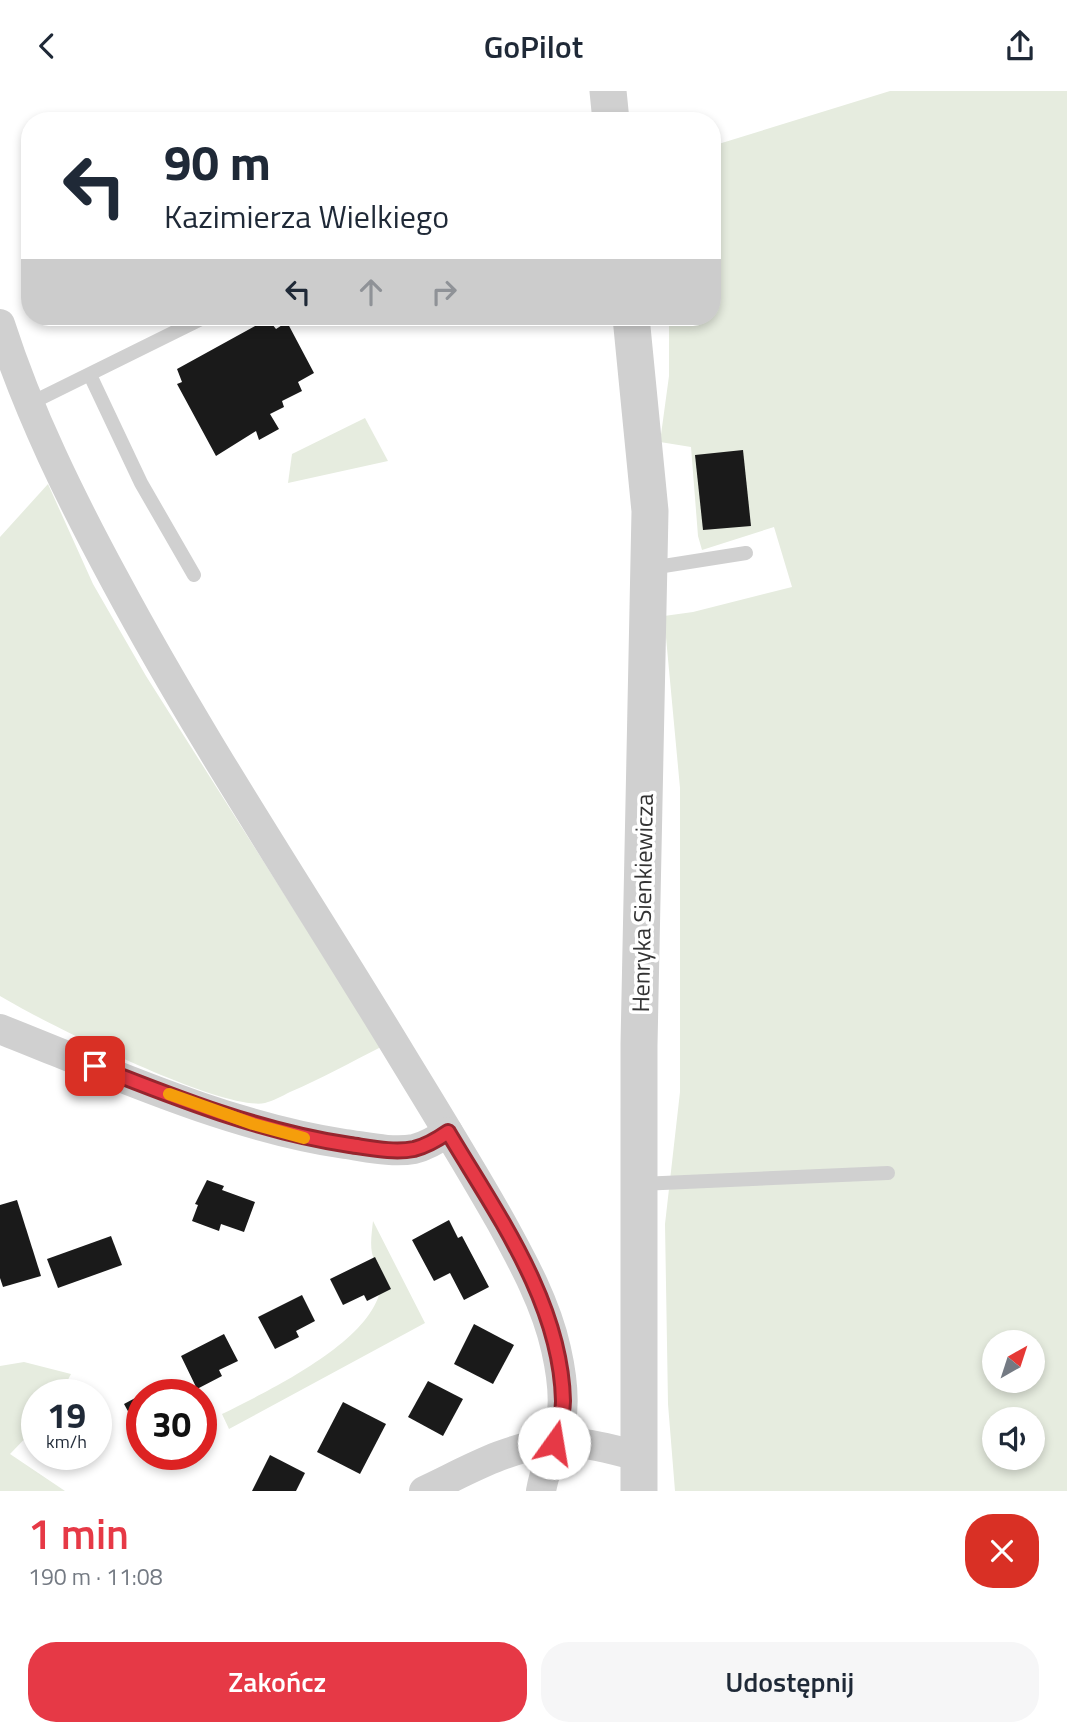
<!DOCTYPE html>
<html lang="pl">
<meta charset="utf-8">
<style>
:root{--surface:#fff;--page:#f6f6f7;--text:#1f2937;--muted:#747a83;--accent:#e63946}
body{margin:0;font-family:"Titillium Web",sans-serif;background:var(--page);color:var(--text);height:100vh;display:flex;flex-direction:column;font-size:26px;white-space:nowrap}
*{box-sizing:border-box;margin:0}
p{font-size:23px;color:var(--muted)}
.icon{flex:none;width:38px;height:38px;fill:none;stroke:currentColor;stroke-width:2;stroke-linecap:round;stroke-linejoin:round}
.map{position:relative;height:1400px;overflow:hidden}
.side{display:flex;flex-direction:column;background:var(--surface);flex:1}
.side>*{flex:none}
.hud{position:absolute;left:21px;top:21px;width:700px;height:214px;border-radius:28px;box-shadow:0 4px 10px #0003;background:#fff;color:var(--text);overflow:hidden}
.needle{width:46px;rotate:39deg}
.tools{position:absolute;left:982px;top:1239px;display:grid;gap:14px}
.tools a{display:grid;place-items:center;width:63px;height:63px;border-radius:50%;background:var(--surface);box-shadow:0 4px 10px #0003;font-size:35px}
.speed{position:absolute;left:21px;top:1288px;display:flex;gap:14px;font-size:35px;font-weight:700;text-align:center}
.speed>*{display:grid;place-content:center;width:91px;height:91px;border-radius:50%;background:var(--surface);box-shadow:0 4px 10px #0003;line-height:1}
.speed small{font-size:18px;font-weight:400}
.speed .limit{border:10px solid #d22;background:#fff;color:#111}
.pin{position:absolute;display:grid;place-items:center;width:60px;height:60px;color:#fff;margin:-30px;border-radius:14px;box-shadow:0 4px 10px #0006}
.me{position:absolute;width:77px;margin:-38px;rotate:13deg;stroke-linejoin:round;filter:drop-shadow(0 0 5px #0008)}
.turn{display:flex;align-items:center;gap:24px;height:147px;padding:0 28px;font-size:32px}
.turn .icon{width:91px;height:91px;stroke-width:2.5}
.turn b{display:block;font-size:49px;line-height:60px}
.lanes{display:flex;align-items:center;height:66px;padding:0 28px;background:#0003;justify-content:center;gap:35px;direction:ltr}
.lanes .off{opacity:.35}
.round{display:grid;place-items:center;flex:none;width:74px;height:74px;border-radius:28px;background:var(--page)}
.overview{display:flex;align-items:center;justify-content:space-between;height:119px;padding:0 28px}
h1{font-size:42px;font-weight:600;line-height:52px;color:var(--accent)}
.cta{display:flex;gap:14px;margin-top:auto;padding:14px 28px}
.cta a{flex:1;height:80px;border-radius:28px;background:var(--accent);color:#fff;font-size:28px;font-weight:600;line-height:80px;text-align:center}
.cta a+a{background:var(--page);color:var(--text)}
header{display:flex;justify-content:space-between;align-items:center;height:91px;padding:0 28px;background:var(--surface);font-size:32px;font-weight:600}
.map>svg:first-child{display:block}
</style>
<header><svg class="icon" aria-label="back" viewBox="0 0 24 24"><path d="M15 5l-7 7 7 7"/></svg>GoPilot<svg class="icon" aria-label="share" viewBox="0 0 24 24"><path d="M12 15V3M7 8l5-5 5 5M5 13v7h14v-7"/></svg></header>
<div class="map">
<svg width="1067" height="1400" viewBox="0 0 1067 1400">
<rect width="100%" height="100%" fill="#fff"/>
<g fill="#e6ecdf" fill-rule="evenodd">
<path d="M890 0H1067V1400H675L668 1313 665 1133 680 1001V697L664 525 693 521 792 496 774 436 702 459 698 445 691 356 660 351 669 285V226H712V55ZM994 1251H1032V1290H994ZM994 1328H1032V1367H994Z"/>
<path d="M365 327 388 370 288 392 292 363Z"/>
<path d="M48 393 93 493 146 585 381 956C351 971 321 988 290 1001 282 1005 273 1010 265 1012 222 1021 43 931 0 905V446Z"/>
<path d="M373 1130 425 1232 229 1338 222 1323C266 1301 363 1255 379 1204 383 1189 375 1176 372 1162 370 1152 372 1140 373 1130Z"/>
<path d="M24 1271 71 1283 60 1304H37V1335L10 1363 65 1400H0V1275Z"/>
</g>
<g fill="#1a1a1a">
<path d="M268 228 276 238 287 231 314 282 298 291 302 300 282 310 284 316 270 323 279 338 259 349 256 340 216 365 177 293 182 291 177 278Z"/>
<path d="M743 359 751 435 703 439 695 364Z"/>
<path d="M207 1089 224 1095 222 1099 255 1111 244 1141 221 1133 219 1140 192 1130 198 1114 195 1113Z"/>
<path d="M17 1109 41 1185 3 1196 0 1187V1114Z"/>
<path d="M449 1129 458 1147 462 1145 489 1196 464 1209 450 1182 434 1190 412 1149Z"/>
<path d="M111 1145 122 1174 58 1197 47 1168Z"/>
<path d="M375 1166 391 1198 367 1210 364 1204 343 1214 330 1188Z"/>
<path d="M302 1204 315 1230 296 1240 299 1246 275 1258 258 1226Z"/>
<path d="M474 1233 514 1254 493 1293 454 1273Z"/>
<path d="M224 1243 238 1270 219 1279 222 1285 197 1298 181 1265Z"/>
<path d="M428 1290 463 1308 443 1345 408 1326Z"/>
<path d="M150 1299 152 1304H142V1361L128 1336 135 1333 124 1313Z"/>
<path d="M343 1311 386 1333 360 1383 317 1361Z"/>
<path d="M270 1364 305 1382 296 1400H252Z"/>
</g>
<g fill="none" stroke-linecap="round" stroke-linejoin="round">
<g stroke="#d0d0d0" stroke-width="14">
<path d="M90 284 141 392 194 484"/>
<path d="M29 313 205 226"/>
<path d="M651 477 746 462"/>
<path d="M640 1093 888 1082"/>
</g>
<g stroke="#d0d0d0" stroke-width="30">
<path d="M0 233C29 323 71 408 116 491 204 655 307 808 403 967 436 1021 470 1076 501 1131 523 1171 546 1213 556 1258 561 1280 565 1308 561 1330 556 1354 545 1376 541 1400"/>
<path d="M0 938C109 981 229 1036 345 1053 367 1056 392 1062 414 1058 426 1055 438 1048 448 1041"/>
<path d="M424 1400C465 1381 506 1356 552 1352 581 1349 610 1358 638 1365"/>
</g>
<g stroke="#d0d0d0" stroke-width="37">
<path d="M608 0 611 30"/>
<path d="M631 226 650 420 639 954V1400"/>
</g>
</g>
<g fill="none" stroke-linecap="round" stroke-linejoin="round">
<defs>
<path id="route" d="M95 975C178 1008 262 1041 350 1054 371 1057 394 1062 414 1058 426 1055 438 1048 448 1041 496 1122 561 1211 563 1310 563 1324 558 1338 554 1352"/>
</defs>
<use href="#route" stroke="#96252e" stroke-width="18"/>
<use href="#route" stroke="#e63946" stroke-width="12"/>
<path stroke="#f59e0b" stroke-width="12" d="M169 1003 253 1033 304 1047"/>
</g>
<g text-anchor="middle" dominant-baseline="central" stroke-width="7" stroke-linejoin="round" paint-order="stroke">
<g font-size="24" fill="#333" stroke="#fff">
<text transform="translate(642 812) rotate(-89)">Henryka Sienkiewicza</text>
</g>
</g>
</svg>
<div class="tools">
<a><svg class="needle" viewBox="-14 -14 28 28"><path d="M0-13l5 13h-10z" fill="#e53935"/><path d="M0 13l5-13h-10z" fill="#747a83"/></svg></a>
<a><svg class="icon" aria-label="sound" viewBox="0 0 24 24"><path d="M4 9h4l5-4v14l-5-4H4zM17 9q2 3 0 6"/></svg></a>
</div>
<div class="speed"><div>19<small>km/h</small></div><div class="limit">30</div></div>
<div class="pin" style="left:95px;top:975px;background:#d93025"><svg class="icon" aria-label="arrive" viewBox="0 0 24 24"><path d="M6 21V4h12l-3 4 3 4H6"/></svg></div>
<svg class="me" style="left:554px;top:1352px" viewBox="-20 -20 40 40"><circle r="19" fill="#fff"/><path d="M0-13L10 11 0 6-10 11z" fill="#e63946"/></svg>
<div class="hud">
<div class="turn"><svg class="icon" aria-label="left" viewBox="0 0 24 24"><path d="M17 20v-9H6M10 6l-5 5 5 5"/></svg><div><b>90 m</b>Kazimierza Wielkiego</div></div>
<div class="lanes"><svg class="icon" aria-label="left" viewBox="0 0 24 24"><path d="M17 20v-9H6M10 6l-5 5 5 5"/></svg><svg class="icon off" aria-label="ahead" viewBox="0 0 24 24"><path d="M12 20V5M6 11l6-6 6 6"/></svg><svg class="icon off" aria-label="right" viewBox="0 0 24 24"><path d="M7 20v-9h11M14 6l5 5-5 5"/></svg></div>
</div>
</div>
<section class="side">
<div class="overview"><div><h1>1 min</h1><p>190 m · 11:08</p></div><a class="round" style="background:#d93025;color:#fff"><svg class="icon" aria-label="close" viewBox="0 0 24 24"><path d="M6 6l12 12M18 6L6 18"/></svg></a></div>
<div class="cta"><a>Zakończ</a><a>Udostępnij</a></div>
</section>
